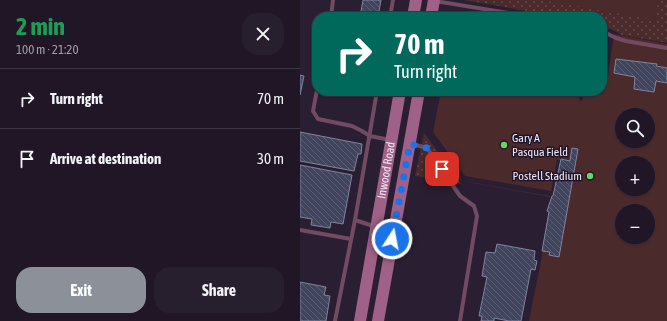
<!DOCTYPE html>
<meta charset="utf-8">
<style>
:root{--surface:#201626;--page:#281f2e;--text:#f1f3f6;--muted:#a29fa7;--line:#3d3543;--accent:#8c9099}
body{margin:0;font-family:"Asap Condensed",sans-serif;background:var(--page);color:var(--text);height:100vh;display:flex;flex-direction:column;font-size:15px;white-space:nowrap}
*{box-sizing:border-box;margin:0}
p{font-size:13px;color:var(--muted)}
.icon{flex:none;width:22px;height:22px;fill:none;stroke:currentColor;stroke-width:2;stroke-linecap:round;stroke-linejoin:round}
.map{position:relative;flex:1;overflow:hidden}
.details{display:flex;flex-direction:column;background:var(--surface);width:300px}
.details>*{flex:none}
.hud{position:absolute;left:12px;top:12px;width:295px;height:84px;border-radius:16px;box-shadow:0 1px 3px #0004,0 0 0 1px var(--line);background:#00695c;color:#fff;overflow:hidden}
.buttons{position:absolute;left:315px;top:108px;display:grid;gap:8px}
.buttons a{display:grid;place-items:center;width:40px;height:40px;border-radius:50%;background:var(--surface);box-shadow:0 1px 3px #0004,0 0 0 1px var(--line);font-size:20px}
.pin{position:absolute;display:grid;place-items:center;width:34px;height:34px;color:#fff;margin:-17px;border-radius:8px;box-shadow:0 2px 6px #0006}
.me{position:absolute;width:44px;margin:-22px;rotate:11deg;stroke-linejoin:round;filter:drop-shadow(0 0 3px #0008)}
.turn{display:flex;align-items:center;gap:14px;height:84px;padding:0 16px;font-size:18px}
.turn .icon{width:52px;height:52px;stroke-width:2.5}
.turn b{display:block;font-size:28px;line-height:34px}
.round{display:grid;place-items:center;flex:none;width:42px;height:42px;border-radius:16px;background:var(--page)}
.headline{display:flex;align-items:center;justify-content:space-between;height:68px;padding:0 16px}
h1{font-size:24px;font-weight:700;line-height:30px;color:#1e9e55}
.cta{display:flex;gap:8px;margin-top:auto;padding:8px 16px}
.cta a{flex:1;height:46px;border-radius:16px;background:var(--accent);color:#fff;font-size:16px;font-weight:700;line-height:46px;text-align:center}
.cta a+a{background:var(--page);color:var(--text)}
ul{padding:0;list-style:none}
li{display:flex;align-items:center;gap:12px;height:60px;padding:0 16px;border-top:1px solid var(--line)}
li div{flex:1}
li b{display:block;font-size:15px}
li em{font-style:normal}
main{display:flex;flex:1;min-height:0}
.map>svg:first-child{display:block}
</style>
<main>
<section class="details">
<div class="headline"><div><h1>2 min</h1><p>100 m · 21:20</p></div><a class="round"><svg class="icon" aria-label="close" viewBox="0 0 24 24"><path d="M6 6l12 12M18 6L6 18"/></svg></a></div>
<ul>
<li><svg class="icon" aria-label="right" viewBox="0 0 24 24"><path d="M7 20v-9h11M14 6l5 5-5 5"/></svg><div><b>Turn right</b></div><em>70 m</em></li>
<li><svg class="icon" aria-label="arrive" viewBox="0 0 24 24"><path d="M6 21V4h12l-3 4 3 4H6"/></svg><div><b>Arrive at destination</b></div><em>30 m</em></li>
</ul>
<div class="cta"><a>Exit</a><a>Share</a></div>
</section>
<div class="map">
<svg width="367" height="321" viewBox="0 0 367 321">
<defs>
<pattern id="grass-dots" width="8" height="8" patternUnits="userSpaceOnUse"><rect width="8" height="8" fill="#4b2a2c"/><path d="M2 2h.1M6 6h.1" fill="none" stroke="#65494b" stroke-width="1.8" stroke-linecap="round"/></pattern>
<pattern id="building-back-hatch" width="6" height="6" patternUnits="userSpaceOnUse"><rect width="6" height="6" fill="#40445c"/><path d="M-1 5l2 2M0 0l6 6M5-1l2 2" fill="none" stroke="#5c5f74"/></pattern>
</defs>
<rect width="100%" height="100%" fill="#2a1e33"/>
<g fill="url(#grass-dots)">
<path d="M163 0H367V43L322 35 311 29 302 27V17H262Z"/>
<path d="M124 133 162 184 115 176Z"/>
</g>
<g fill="#4b2a2c" fill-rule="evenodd">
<path d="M242 0H358L355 20Z"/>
<path d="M314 34 367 44V321H229L261 159H263L260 158V160H257L250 197 162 181 126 131 133 91 126 131 163 181 250 196 251 191 165 176 133 132 141 91H281L279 100 282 101 283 96 294 97 295 91H302V83H307ZM322 115H348V141H322ZM322 163H348V189H322ZM322 211H348V237H322Z"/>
</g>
<g fill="url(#building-back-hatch)" stroke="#7f85a0">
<path d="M63 0H81L78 17H60Z"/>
<path d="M162 12 194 17H161Z"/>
<path d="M316 59 357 64 356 66 367 68V83L356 81 354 92 334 89 335 77 314 73Z"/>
<path d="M0 75 4 76 0 95Z"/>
<path d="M0 132 62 144 61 154H58L54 171 0 161Z"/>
<path d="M272 148 278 149 259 257 249 255 250 252 242 251 249 212 247 211 252 196H253L261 159 270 161Z"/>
<path d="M0 165 52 175 43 224 31 222 30 228 11 225 12 219 0 217Z"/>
<path d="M197 244 235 251 234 260 237 261 235 270 231 269 221 321H209L194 318V321H181L182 316H179L187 277 182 276 186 252 195 253Z"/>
<path d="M0 282 26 287 24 295 30 296 26 321H0Z"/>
</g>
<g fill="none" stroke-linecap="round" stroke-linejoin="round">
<g stroke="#724b63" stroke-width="4">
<path d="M135 1 233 17"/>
<path d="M31 17 33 0"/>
<path d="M90 17 93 0"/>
<path d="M302 31 316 38 326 41 367 48"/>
<path d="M17 90 13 111 18 119 52 126 62 131 70 136 90 140"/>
<path d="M112 144 127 148 160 196 174 206 177 216 160 321"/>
<path d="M76 227 55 220 77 91"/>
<path d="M0 230 51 239"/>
<path d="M35 321 55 220"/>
</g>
<g stroke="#9f6187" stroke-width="12">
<path d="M113 17 116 0"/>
<path d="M131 17 134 0"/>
<path id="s1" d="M60 321 100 91"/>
<path d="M78 321 119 91"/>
</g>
</g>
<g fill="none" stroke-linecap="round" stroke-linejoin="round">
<path stroke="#1a73e8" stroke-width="7" stroke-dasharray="0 12.6" d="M92 239 110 144 127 148 142 169"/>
</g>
<g fill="#6ad363" stroke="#201429" stroke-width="1.5">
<circle cx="204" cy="145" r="4"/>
<circle cx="290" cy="176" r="4"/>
</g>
<g text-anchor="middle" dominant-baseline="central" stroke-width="3" stroke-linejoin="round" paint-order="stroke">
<g font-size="12" fill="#f0e8f6" stroke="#201429" text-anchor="start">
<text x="212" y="138">Gary A<tspan x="212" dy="14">Pasqua Field</tspan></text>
<text x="282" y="176" text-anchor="end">Postell Stadium</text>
</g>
<g font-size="12" fill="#f0e8f6" stroke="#201429">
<text stroke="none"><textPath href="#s1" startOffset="153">Inwood Road</textPath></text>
</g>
</g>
</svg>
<div class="buttons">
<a><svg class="icon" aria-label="search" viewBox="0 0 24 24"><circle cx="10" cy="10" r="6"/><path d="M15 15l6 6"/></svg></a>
<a>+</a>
<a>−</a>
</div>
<div class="pin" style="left:142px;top:169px;background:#d93025"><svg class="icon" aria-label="arrive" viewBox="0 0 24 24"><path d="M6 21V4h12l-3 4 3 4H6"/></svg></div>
<svg class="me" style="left:92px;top:239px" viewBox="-20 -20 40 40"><circle r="17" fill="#1a73e8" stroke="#fff" stroke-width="3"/><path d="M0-11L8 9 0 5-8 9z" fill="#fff"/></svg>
<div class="hud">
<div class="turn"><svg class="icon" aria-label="right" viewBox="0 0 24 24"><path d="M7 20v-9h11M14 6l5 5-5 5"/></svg><div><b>70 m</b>Turn right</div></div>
</div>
</div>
</main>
